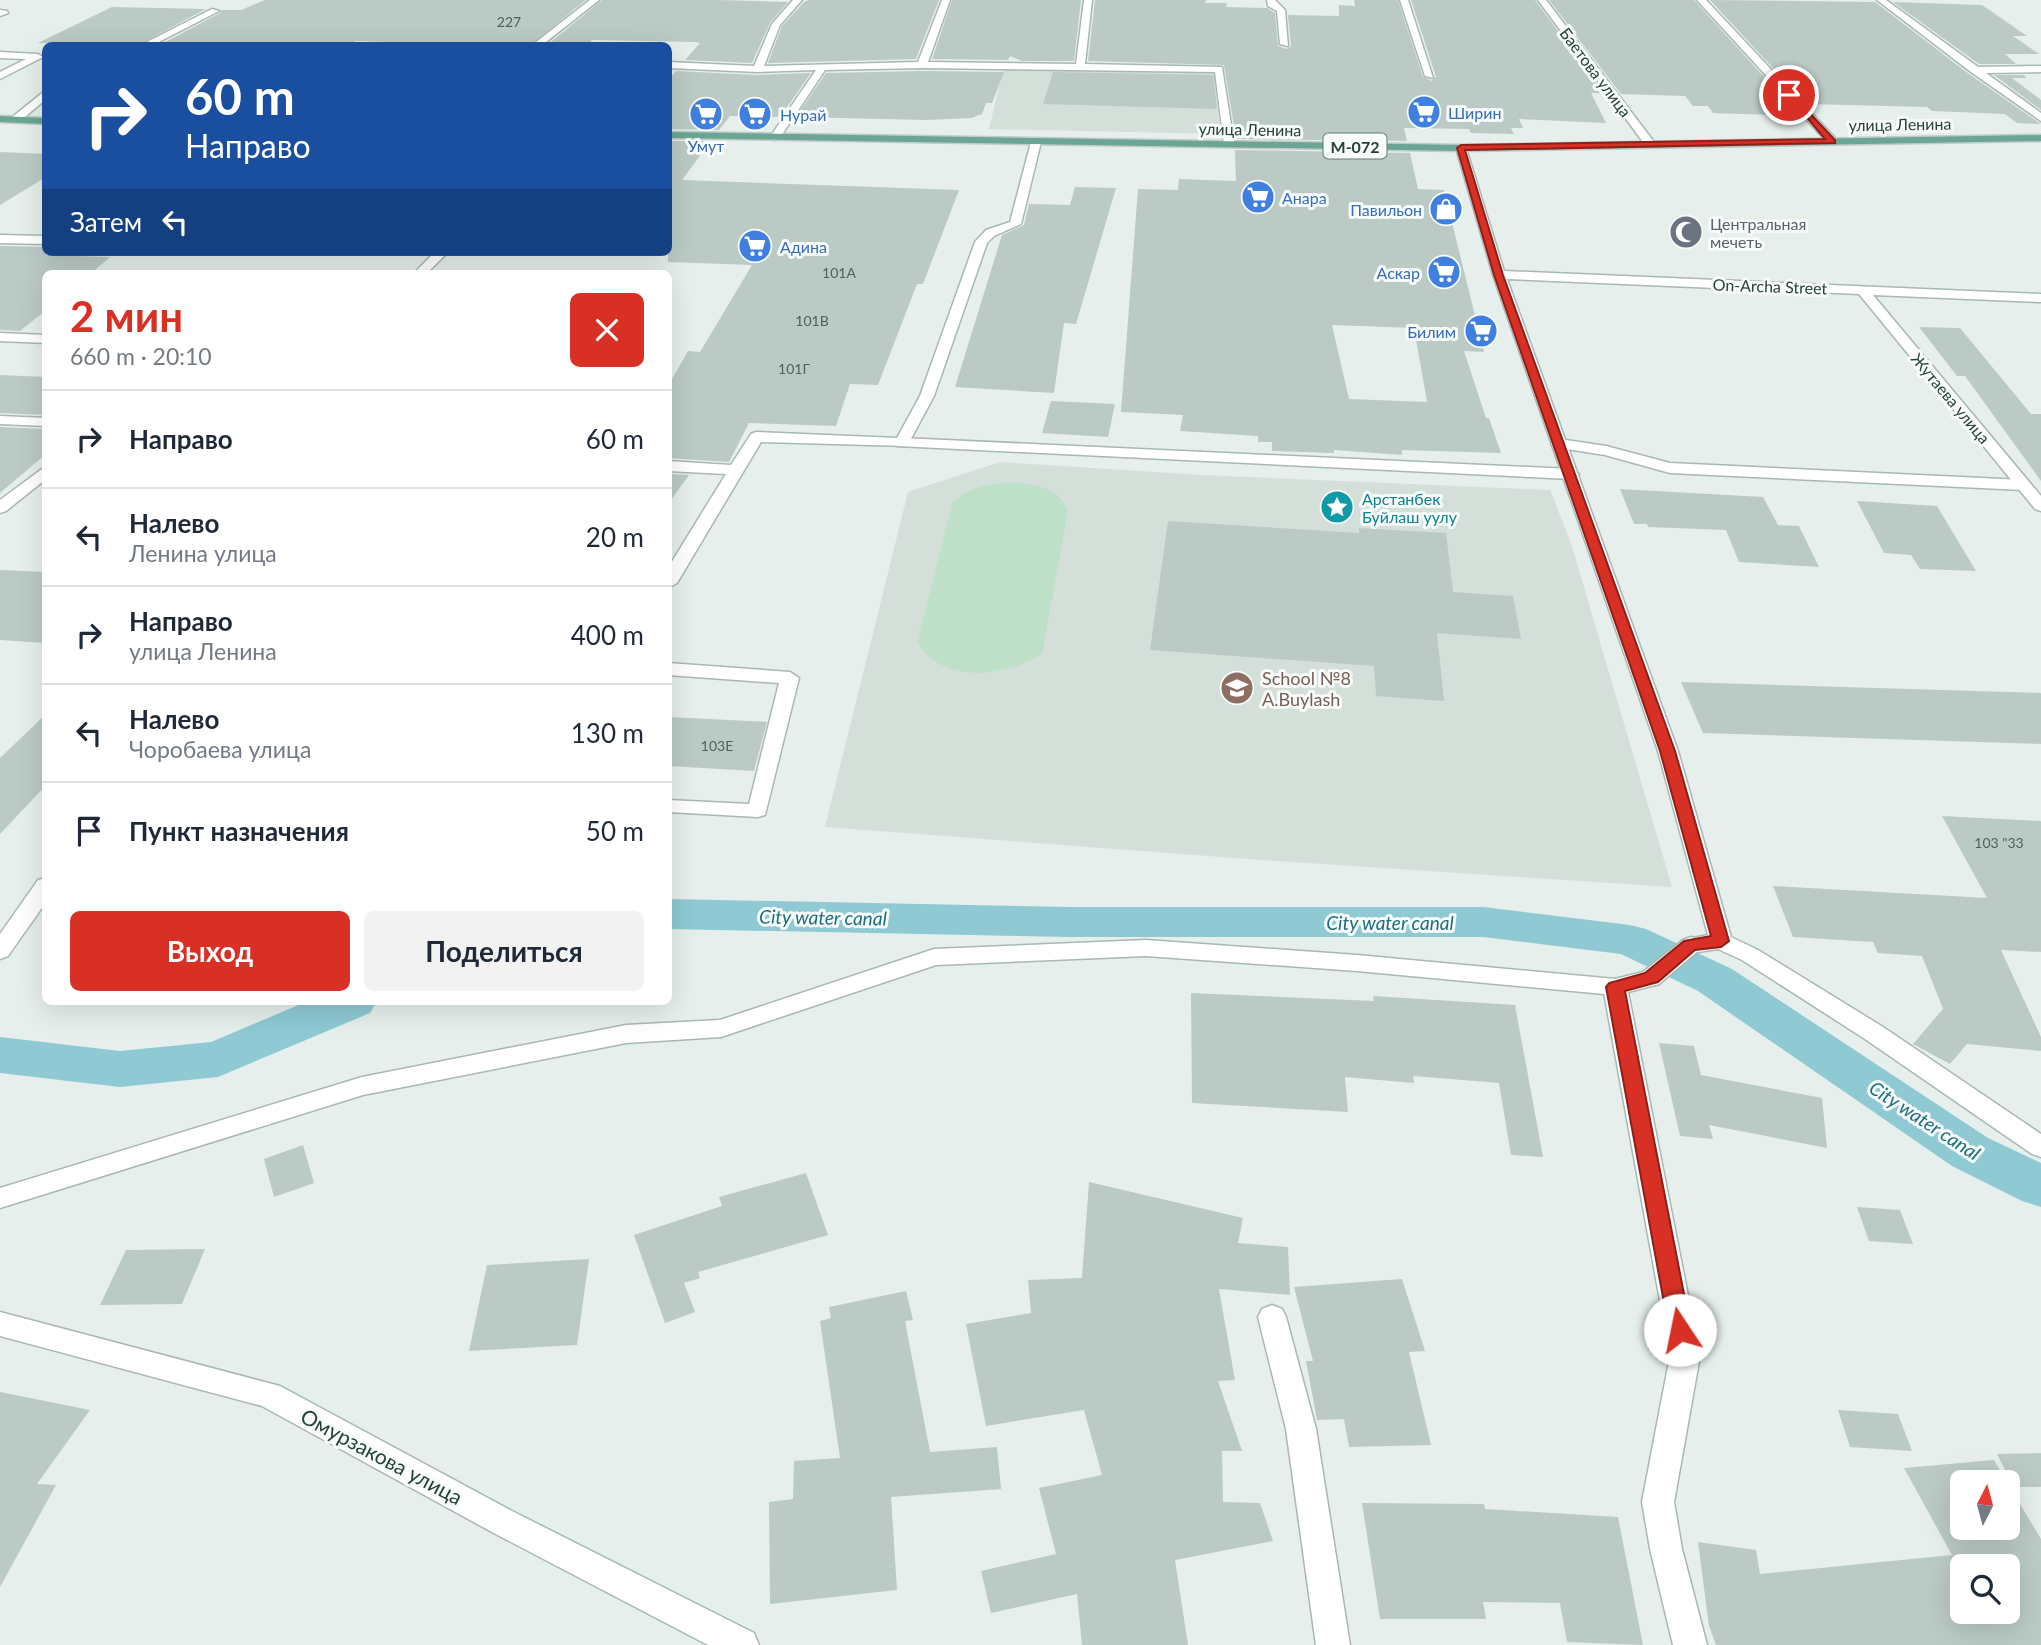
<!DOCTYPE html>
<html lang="ru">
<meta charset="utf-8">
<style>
:root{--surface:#fff;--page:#f2f2f3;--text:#1f2937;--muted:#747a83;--line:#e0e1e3;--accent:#d93025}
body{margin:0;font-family:Lato,sans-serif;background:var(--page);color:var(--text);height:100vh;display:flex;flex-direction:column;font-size:26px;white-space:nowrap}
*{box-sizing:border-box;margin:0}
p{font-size:23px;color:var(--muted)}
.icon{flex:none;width:38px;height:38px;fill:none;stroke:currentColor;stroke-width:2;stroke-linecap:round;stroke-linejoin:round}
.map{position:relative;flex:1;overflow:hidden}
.sheet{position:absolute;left:42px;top:270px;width:630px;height:735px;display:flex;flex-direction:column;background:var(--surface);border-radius:10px;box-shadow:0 7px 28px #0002}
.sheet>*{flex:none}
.top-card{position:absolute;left:42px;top:42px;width:630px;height:214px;border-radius:10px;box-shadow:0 7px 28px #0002;background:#1a4fa0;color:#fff;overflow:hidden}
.needle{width:46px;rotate:6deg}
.buttons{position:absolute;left:1950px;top:1470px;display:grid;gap:14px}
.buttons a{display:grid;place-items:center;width:70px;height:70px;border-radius:10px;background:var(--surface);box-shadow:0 7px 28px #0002;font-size:35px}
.pin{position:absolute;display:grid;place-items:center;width:60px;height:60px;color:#fff;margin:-30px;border:4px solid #fff;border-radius:50%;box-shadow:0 2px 7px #0007}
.me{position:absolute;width:77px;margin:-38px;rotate:349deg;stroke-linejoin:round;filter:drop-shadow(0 0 5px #0008)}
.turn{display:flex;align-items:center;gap:24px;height:147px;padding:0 28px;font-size:32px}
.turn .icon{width:91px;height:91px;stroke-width:2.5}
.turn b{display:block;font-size:49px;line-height:60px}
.then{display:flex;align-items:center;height:66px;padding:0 28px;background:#0003;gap:14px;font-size:26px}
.round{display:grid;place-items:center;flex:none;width:74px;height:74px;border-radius:10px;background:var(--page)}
.summary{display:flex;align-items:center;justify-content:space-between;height:119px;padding:0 28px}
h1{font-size:42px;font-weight:700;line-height:52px;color:var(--accent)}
.button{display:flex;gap:14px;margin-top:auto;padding:14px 28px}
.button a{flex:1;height:80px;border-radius:10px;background:var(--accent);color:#fff;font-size:28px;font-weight:700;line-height:80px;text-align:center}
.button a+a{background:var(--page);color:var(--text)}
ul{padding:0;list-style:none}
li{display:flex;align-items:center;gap:21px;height:98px;padding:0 28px;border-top:2px solid var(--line)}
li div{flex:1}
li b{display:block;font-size:26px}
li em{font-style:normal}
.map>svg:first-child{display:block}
</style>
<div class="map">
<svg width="2041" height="1645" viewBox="0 0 2041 1645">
<rect width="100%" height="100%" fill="#e6efeb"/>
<g fill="#d4dfda">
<path d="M1003 69 1214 72 1220 134 989 129Z"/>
<path d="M1000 462 1200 475 1550 490 1571 543 1672 887 1261 860 825 827 908 492Z"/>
</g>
<path fill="#bfe0c8" d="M1008 482C1032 484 1059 486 1068 511L1042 654C1005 677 943 685 917 642L953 501C970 488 986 484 1008 482Z"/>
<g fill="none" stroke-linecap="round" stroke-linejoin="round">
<g fill="#8ec9d4" fill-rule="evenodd">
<path d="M668 899 1070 907H1483L1630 925 1646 929 1732 969 1988 1138 2041 1163V1207L2022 1201 1952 1166 1698 991 1621 954 1483 937H1070L668 929Z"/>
<path d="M308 1001H377L370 1013 218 1077 120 1087 0 1073V1037L120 1051 211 1042Z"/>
</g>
</g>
<g fill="#bbcac4" fill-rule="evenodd">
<path d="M265 0H586L529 46 355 41 354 46H158L220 13 221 10H241Z"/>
<path d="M602 0H718L788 2 770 23 752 63 685 60 700 43 695 42 592 40 586 46H546Z"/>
<path d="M809 0H939L916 59 768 63 782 26 804 2Z"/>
<path d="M952 0H1081L1074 61H1022L1010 56 1008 60 932 59Z"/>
<path d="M1095 0H1206L1205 3H1227L1226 7 1267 8 1275 13 1278 46 1287 49 1291 46 1288 15 1339 16V5L1355 6 1354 0H1398L1423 77 1432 81 1436 77 1411 0H1535L1604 93H1591L1606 123 1519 119 1523 128H1511L1514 134 1471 133 1469 129 1404 128 1407 141 1236 139 1224 65 1088 61Z"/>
<path d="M1549 0H1694L1788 103 1764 102 1775 115 1713 113 1708 106H1693L1685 96 1621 94Z"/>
<path d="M1710 0 1875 2 1969 74 2041 124 2017 123 2005 114 1932 111 1927 107 1806 104Z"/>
<path d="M1893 2 1982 5 2027 36H2013L2039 54H2005L2016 64H1979Z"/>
<path d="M112 7 206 9 136 46 38 43Z"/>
<path d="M676 71 758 75 811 73 780 117 730 116 719 130 668 129V80Z"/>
<path d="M922 71 1004 72 992 103H986L982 114 971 118 926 120 796 117 826 73Z"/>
<path d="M1053 72 1213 75 1217 109 1043 104Z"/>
<path d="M1994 75H2024L2027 78H2012L2041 100V110Z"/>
<path d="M668 141H711L682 180 959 190 923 284H917L878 385 850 384 836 426 749 423 729 462 668 458V386L688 351 700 352 752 265 668 262Z"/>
<path d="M1235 150 1410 153 1418 189 1444 190 1484 352 1464 351 1486 418H1489L1501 453 1402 450V455L1334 450V453L1272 451V442H1258V436L1180 431 1183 415 1121 412 1138 189 1178 190 1179 179 1236 181ZM1332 325 1414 328 1427 402 1349 399Z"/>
<path d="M0 152 46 154V177L0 205Z"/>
<path d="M1075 187 1116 188 1076 324 1064 323 1054 393 955 387 1002 235 1024 225 1029 204 1070 205Z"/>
<path d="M0 246 46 247V255L110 257 91 273H46V310L20 331 0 330Z"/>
<path d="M1919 327 1960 328 2031 414H2041V481L1965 376H1957Z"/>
<path d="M0 375 46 377V415L0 413Z"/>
<path d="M1051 401 1115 404 1108 437 1042 433Z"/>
<path d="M0 427 46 429V454L0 493Z"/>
<path d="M668 474 689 475 668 504Z"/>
<path d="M1620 489 1763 497 1778 525 1799 526 1819 567 1739 562 1726 530 1648 527 1647 524H1634Z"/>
<path d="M1857 501 1937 506 1976 571 1920 569 1911 555 1884 553Z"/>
<path d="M1168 521 1359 533V528L1446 533 1453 592 1513 596 1521 639 1437 633 1444 701 1376 696 1374 666 1150 650Z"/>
<path d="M0 570 46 572V643L0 640Z"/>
<path d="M1681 682 2041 693V744L1703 733Z"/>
<path d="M46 714V785L0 834V758Z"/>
<path d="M668 717 767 722 754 771 668 766Z"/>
<path d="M1942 816 2041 821V952L2001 950 2041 1037V1051L1967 1044 1950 1064 1913 1044 1943 1009 1922 956 1878 953 1873 942 1793 937 1773 886 1987 898Z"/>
<path d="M1191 993 1374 1001 1373 996 1515 1005 1543 1157 1511 1155 1499 1083 1413 1076 1414 1083 1345 1077 1348 1112 1192 1103Z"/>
<path d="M1659 1043 1694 1046 1701 1075 1822 1098 1827 1148 1709 1125 1713 1139 1680 1136Z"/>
<path d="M303 1145 314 1183 274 1197 264 1159Z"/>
<path d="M806 1173 828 1235 698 1272 700 1278 684 1283 695 1312 665 1323 634 1235 722 1206 719 1197Z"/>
<path d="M1089 1182 1243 1218 1238 1243 1288 1247 1290 1295 1219 1289 1235 1380 1218 1381 1242 1451H1222L1223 1502 1260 1503 1273 1541 1175 1560 1188 1645H1082L1077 1594 991 1613 981 1571 1056 1554 1039 1488 1102 1475 1084 1410 986 1426 966 1324 1031 1313 1028 1280 1082 1278Z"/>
<path d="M1857 1207 1900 1210 1913 1244 1869 1241Z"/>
<path d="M205 1249 182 1304 100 1305 126 1250Z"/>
<path d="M589 1259 577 1345 469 1351 487 1265Z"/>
<path d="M1402 1279 1425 1351 1409 1352 1431 1445 1349 1447 1344 1419 1317 1420 1306 1361H1313L1294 1287Z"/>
<path d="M906 1291 913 1320 905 1321 930 1452 997 1447 1001 1489 891 1497 897 1590 770 1604 769 1502 793 1499 794 1461 840 1458 820 1321 831 1318 829 1307Z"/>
<path d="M0 1392 90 1410 37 1484 56 1485 0 1587Z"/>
<path d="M1838 1410 1898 1414 1912 1451 1850 1447Z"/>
<path d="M2041 1453V1487H2014L1997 1454Z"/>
<path d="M1994 1460 2007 1482H1962V1528H2007V1482L2041 1539V1645H1716L1709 1626 1698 1542 1756 1550 1760 1574 1952 1555 1904 1468ZM1962 1566H2007V1612H1962Z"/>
<path d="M1362 1503 1484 1504 1485 1509 1618 1517 1643 1645 1567 1642 1560 1603 1483 1602 1486 1619H1380Z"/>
</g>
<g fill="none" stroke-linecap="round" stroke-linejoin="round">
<defs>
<g id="service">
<path d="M0 10 7 11 8 13 0 16Z"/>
<path d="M0 52 38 54 43 57 0 79V72L26 59 0 58Z"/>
<path d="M902 438 1571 469 1579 474 1571 479 897 446 894 443 897 440Z"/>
<path d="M1559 439 1606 446 1670 463 2023 480 2031 485 2023 490 1670 473 1605 455 1554 447 1551 444Z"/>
<path d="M1691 937 1699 940 1702 945 1699 950 1659 984 1651 986 1643 984 1639 978 1643 972 1683 940Z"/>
<path d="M1146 940 1357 955 1615 979 1623 981 1627 987 1623 993 1615 995 1357 971 1146 956 936 965 721 1037 626 1043 363 1095 0 1208V1188L362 1077 626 1025 720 1020 934 949Z"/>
</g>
<g id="minor">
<path d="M793 0H802L780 25 764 66 918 62 942 0H950L928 62 1076 64 1084 0H1092L1085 64 1222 67 1234 144 1229 147 1224 144 1215 72 922 68 825 70 779 139 775 140 770 137 816 70 758 72 668 68V62L754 66 772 24Z"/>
<path d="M1267 0H1275L1285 10 1288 46 1280 44 1277 11 1268 6Z"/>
<path d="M1400 0H1408L1433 78 1425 76Z"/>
<path d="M1538 0H1546L1654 142V146H1646Z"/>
<path d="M1877 0H1886L1978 67 2041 66V72L1986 73 2041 113V121L1971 72Z"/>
<path d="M212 9 219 11 151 46H139Z"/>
<path d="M46 90V99L19 122H11V118Z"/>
<path d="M1036 139 1041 142 1021 224 994 236 987 243 934 396 907 446 761 442 677 583 668 588V568L726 474 668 471V461L731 465 751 434 756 432 897 438 920 396 975 242 986 230 1010 222 1031 142Z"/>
<path d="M1461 145 1466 148 1504 271 2041 294V302L1873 295 2041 496V511L2035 509 1859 294 1507 279 1678 751 1731 937 1758 950 1883 1027 2041 1134V1157L2032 1154 1865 1039 1742 960 1718 949 1691 953 1683 950 1680 945 1683 940 1708 935 1658 751 1493 275 1456 148Z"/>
<path d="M0 235 46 236V244L0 243Z"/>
<path d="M0 333 46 335V343L0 341Z"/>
<path d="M0 416 46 418V426L0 424Z"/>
<path d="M46 466V479L6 511 0 513V500Z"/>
<path d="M668 663 790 672 799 678 765 815 758 817 668 812V800L749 804 779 683 668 675Z"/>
<path d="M1651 970 1659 972 1663 978 1659 984 1628 992 1700 1356 1674 1502 1682 1549 1707 1645H1673L1650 1549 1642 1502 1670 1356 1603 987 1607 981Z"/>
<path d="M1272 1305 1282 1309 1286 1317 1316 1429 1350 1645H1316L1286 1429 1258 1317 1262 1309Z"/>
</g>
<g id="tertiary">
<path d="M590 0H599L541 46H531Z"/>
<path d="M1697 0H1706L1836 139V143H1828Z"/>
<path d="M435 252H448L427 273H414Z"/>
<path d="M46 878V902L8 956 0 959V934L38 880Z"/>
<path d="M0 1312 280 1386 512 1511 754 1633 759 1645H708L490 1531 262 1406 0 1336Z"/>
</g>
<g id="primary">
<path d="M0 116 46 118V124L0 122Z"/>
<path d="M668 132 1461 145 2041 135V141L1461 151 668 138Z"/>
</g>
</defs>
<use href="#service" stroke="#a8b8b2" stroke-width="3"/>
<use href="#minor" stroke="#a8b8b2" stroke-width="3"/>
<use href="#tertiary" stroke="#a8b8b2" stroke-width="3"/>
<use href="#primary" stroke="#c2cac8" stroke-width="3"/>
<use href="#service" fill="#fff" fill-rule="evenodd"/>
<use href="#minor" fill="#fff" fill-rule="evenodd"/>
<use href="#tertiary" fill="#fff" fill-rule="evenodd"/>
<use href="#primary" fill="#6aa596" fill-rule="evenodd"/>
</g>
<path fill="#d93025" stroke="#8d1f18" stroke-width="2" d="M1787 94H1792L1835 140V143L1465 150 1503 275 1675 751 1729 941 1721 947 1695 950 1658 982 1625 991 1691 1330 1688 1337 1680 1339 1672 1337 1669 1330 1606 987 1609 983 1645 973 1684 941 1711 936 1660 751 1494 275 1457 148 1461 145 1825 139Z"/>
<defs>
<symbol id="supermarket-disc" viewBox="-11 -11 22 22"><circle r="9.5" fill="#3f7fe0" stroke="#f7fbf9"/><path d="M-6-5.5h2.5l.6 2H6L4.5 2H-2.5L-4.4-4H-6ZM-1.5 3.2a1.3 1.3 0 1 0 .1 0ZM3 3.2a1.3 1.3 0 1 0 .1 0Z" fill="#fff"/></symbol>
<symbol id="shop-disc" viewBox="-11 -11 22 22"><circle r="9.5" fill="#3f7fe0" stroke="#f7fbf9"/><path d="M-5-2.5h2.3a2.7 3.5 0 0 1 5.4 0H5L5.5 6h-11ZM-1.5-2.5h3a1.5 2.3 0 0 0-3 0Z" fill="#fff"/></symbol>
<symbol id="mosque-disc" viewBox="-11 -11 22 22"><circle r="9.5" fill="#6b7280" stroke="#f7fbf9"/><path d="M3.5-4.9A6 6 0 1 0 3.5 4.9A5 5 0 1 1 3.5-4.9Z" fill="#fff"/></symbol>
<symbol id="sight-disc" viewBox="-11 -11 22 22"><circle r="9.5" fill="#0f9aa8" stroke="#f7fbf9"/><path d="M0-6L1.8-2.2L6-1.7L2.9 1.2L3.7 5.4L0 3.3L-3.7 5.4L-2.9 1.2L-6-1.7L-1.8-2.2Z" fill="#fff"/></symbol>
<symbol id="school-disc" viewBox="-11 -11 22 22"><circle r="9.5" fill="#8d6e63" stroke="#f7fbf9"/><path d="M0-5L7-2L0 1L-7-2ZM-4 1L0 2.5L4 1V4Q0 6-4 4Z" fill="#fff"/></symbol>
</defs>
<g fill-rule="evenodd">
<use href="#supermarket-disc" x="1405" y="93" width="38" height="38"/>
<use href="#supermarket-disc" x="687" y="95" width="38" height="38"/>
<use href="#supermarket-disc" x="736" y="95" width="38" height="38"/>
<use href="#supermarket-disc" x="1239" y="178" width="38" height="38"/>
<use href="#shop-disc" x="1427" y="190" width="38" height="38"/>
<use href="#mosque-disc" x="1667" y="213" width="38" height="38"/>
<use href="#supermarket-disc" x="736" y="227" width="38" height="38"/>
<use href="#supermarket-disc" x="1425" y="253" width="38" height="38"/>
<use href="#supermarket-disc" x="1462" y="312" width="38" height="38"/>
<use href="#sight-disc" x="1318" y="488" width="38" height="38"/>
<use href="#school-disc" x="1218" y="669" width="38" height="38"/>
</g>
<g text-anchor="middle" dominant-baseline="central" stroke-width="6" stroke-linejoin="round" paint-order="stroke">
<g font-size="14" fill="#4a645c">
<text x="509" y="21">227</text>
<text x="839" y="272">101А</text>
<text x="812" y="320">101В</text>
<text x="794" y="368">101Г</text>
<text x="717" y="745">103Е</text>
<text x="1999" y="842">103 "33</text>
</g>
<g font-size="16" fill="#24423a" stroke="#f7fbf9">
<text transform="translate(1596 72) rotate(53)">Баетова улица</text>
<text transform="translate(1900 124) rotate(-1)">улица Ленина</text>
<text transform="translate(1250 129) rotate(1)">улица Ленина</text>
<text transform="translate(1770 286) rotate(2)">On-Archa Street</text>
<text transform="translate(1951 398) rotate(50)">Жутаева улица</text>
</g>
<g font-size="16" fill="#366cbe" stroke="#f7fbf9" text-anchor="start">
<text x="1448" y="112">Ширин</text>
<text x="780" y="114">Нурай</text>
<text x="706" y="145" text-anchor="middle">Умут</text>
<text x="1282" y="197">Анара</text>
<text x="1422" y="209" text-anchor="end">Павильон</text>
<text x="780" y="246">Адина</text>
<text x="1420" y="272" text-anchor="end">Аскар</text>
<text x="1456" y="331" text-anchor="end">Билим</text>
</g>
<rect fill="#f7fbf9" stroke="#637a73" stroke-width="2" x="1323.5" y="133.5" width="63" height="25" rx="5"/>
<g font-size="16" font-weight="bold" fill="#24423a">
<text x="1355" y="146">М-072</text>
</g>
<g font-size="16" fill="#5b616d" stroke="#f7fbf9" text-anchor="start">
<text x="1710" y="223">Центральная<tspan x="1710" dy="18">мечеть</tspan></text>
</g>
<g font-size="16" fill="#0d838f" stroke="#f7fbf9" text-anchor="start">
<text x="1362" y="498">Арстанбек<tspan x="1362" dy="18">Буйлаш уулу</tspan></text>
</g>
<g font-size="18" fill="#785e54" stroke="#f7fbf9" text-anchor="start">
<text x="1262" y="678">School №8<tspan x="1262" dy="21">A.Buylash</tspan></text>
</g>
<g font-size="19" font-style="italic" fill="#1c6f80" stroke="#f7fbf9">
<text transform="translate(823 917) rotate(1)">City water canal</text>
<text x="1390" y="922">City water canal</text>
<text transform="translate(1925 1120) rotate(33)">City water canal</text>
</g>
<g font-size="21" fill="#24423a" stroke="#f7fbf9">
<text transform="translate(382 1456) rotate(28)">Омурзакова улица</text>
</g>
</g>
</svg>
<div class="buttons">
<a><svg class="needle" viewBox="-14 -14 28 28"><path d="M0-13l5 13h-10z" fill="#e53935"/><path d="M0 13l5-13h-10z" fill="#747a83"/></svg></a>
<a><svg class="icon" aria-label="search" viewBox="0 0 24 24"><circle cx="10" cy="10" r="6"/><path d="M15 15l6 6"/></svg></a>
</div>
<div class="pin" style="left:1789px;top:95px;background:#d93025"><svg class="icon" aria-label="arrive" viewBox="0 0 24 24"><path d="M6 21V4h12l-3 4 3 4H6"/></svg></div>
<svg class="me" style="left:1680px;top:1330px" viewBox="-20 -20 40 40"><circle r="19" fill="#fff"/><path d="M0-13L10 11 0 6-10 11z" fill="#d93025"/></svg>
<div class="top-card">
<div class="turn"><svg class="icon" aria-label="right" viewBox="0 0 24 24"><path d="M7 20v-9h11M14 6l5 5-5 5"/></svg><div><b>60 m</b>Направо</div></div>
<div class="then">Затем<svg class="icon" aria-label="left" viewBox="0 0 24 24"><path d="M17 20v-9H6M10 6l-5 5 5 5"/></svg></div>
</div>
<section class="sheet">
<div class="summary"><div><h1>2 мин</h1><p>660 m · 20:10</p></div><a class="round" style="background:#d93025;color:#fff"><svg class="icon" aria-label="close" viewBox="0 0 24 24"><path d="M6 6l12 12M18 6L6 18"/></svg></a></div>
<ul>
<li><svg class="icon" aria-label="right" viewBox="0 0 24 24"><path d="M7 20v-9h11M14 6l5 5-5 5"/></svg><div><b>Направо</b></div><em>60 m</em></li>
<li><svg class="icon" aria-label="left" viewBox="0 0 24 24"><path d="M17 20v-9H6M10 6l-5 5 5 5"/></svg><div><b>Налево</b><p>Ленина улица</p></div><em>20 m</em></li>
<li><svg class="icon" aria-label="right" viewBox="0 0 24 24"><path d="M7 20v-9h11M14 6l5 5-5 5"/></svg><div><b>Направо</b><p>улица Ленина</p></div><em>400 m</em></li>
<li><svg class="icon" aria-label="left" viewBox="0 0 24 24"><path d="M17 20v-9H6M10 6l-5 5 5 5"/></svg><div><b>Налево</b><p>Чоробаева улица</p></div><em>130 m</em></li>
<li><svg class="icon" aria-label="arrive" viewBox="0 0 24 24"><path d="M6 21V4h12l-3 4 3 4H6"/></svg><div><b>Пункт назначения</b></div><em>50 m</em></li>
</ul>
<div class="button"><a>Выход</a><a>Поделиться</a></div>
</section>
</div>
